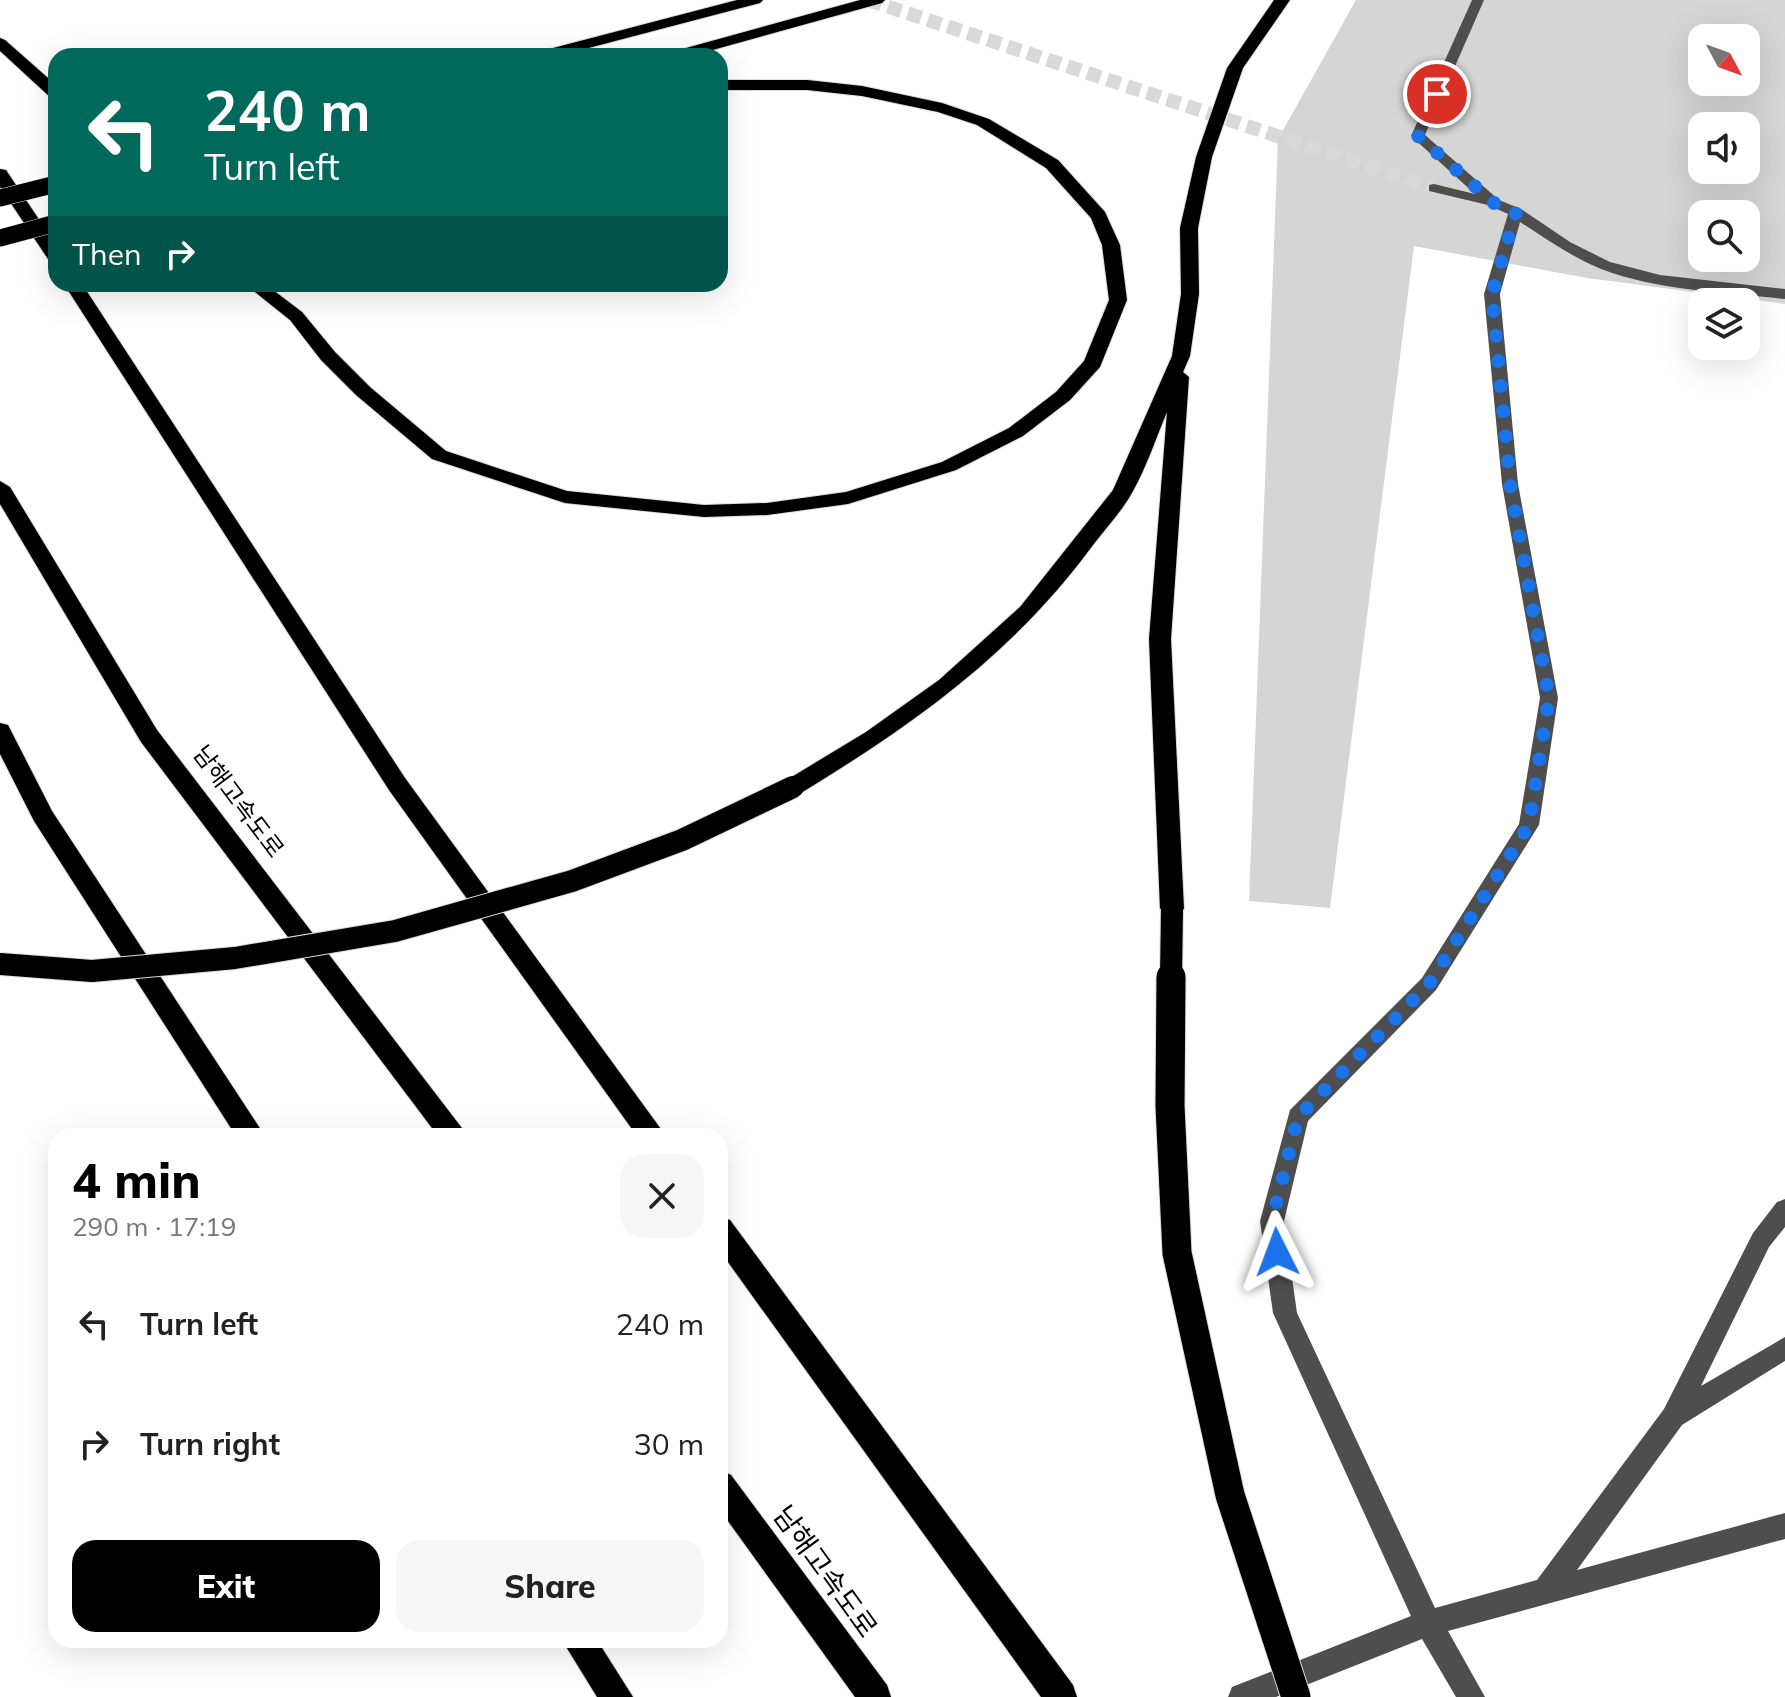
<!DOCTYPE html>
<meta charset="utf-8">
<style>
:root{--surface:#fff;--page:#f6f6f6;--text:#222;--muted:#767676;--accent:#000}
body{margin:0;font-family:Mulish,"Noto Sans KR",sans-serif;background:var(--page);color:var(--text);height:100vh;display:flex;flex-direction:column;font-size:30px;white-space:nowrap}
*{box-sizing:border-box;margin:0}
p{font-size:26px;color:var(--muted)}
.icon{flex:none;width:44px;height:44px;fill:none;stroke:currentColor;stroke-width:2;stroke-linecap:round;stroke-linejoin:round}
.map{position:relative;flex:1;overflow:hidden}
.details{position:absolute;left:48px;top:1128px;width:680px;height:520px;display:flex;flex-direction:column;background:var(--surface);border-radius:24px;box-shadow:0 8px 32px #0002}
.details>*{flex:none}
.guide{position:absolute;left:48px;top:48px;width:680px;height:244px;border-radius:24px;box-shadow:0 8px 32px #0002;background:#00695c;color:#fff;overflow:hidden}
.needle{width:52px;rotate:131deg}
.controls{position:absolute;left:1688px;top:24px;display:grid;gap:16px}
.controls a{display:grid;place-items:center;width:72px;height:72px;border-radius:16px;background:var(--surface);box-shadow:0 8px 32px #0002;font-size:40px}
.pin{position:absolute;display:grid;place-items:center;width:68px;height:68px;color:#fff;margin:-34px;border:4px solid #fff;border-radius:50%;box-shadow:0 2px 8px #0007}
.me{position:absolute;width:88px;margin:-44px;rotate:357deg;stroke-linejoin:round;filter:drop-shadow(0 0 6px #0008)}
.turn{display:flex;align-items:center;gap:28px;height:168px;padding:0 24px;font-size:36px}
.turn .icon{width:104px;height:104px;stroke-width:2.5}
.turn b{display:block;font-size:56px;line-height:68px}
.then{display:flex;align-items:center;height:76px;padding:0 24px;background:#0003;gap:16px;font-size:30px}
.round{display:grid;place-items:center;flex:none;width:84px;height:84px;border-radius:24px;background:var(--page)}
.overview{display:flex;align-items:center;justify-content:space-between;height:136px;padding:0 24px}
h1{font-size:48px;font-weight:800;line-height:60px;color:var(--accent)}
.action{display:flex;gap:16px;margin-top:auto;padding:16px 24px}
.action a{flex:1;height:92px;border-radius:24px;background:var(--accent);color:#fff;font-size:32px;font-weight:800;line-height:92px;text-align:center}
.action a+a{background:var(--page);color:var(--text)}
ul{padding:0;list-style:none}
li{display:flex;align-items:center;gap:24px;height:120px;padding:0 24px}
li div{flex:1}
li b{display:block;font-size:30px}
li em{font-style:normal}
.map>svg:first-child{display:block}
</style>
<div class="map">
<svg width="1785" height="1697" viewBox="0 0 1785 1697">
<rect width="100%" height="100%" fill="#fff"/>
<path fill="#d5d5d5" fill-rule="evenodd" d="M1356 0H1785V304L1587 278 1414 246 1330 908 1249 901 1278 139ZM1702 38H1746V82H1702ZM1702 126H1746V170H1702ZM1702 214H1746V258H1702Z"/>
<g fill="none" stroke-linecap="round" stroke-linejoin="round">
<path stroke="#d9d9d9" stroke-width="14" stroke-dasharray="14 7" stroke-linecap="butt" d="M868 0 1434 188"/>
<defs>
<g id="highway">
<path d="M737 0H763L760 3 558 56H532L534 53Z"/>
<path d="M860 0H885L882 3 691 56H666L668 53Z"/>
<path d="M1274 0H1290L1243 68 1212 157 1198 228 1199 294 1190 356 1183 372 1189 377 1171 639 1184 909 1181 916 1172 918 1163 916 1160 909 1149 639 1167 412C1156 438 1147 466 1133 491 1123 510 1106 528 1093 545 1014 653 914 724 801 793L793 795 785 793 781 787 785 781 866 732 939 680 1020 607 1113 490 1172 356 1181 294 1180 228 1196 157 1227 68Z"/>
<path d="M0 38 5 40 56 85V99L50 97 0 51Z"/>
<path d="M720 80H807L862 86 942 103 989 119 1058 160 1105 212 1120 245 1127 300 1100 367 1070 400 1023 436 956 470 848 504 767 515 704 517 565 503 432 459 356 395 321 360 290 320 245 284H265L302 312 335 352 370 387 446 451 567 491 704 505 767 503 846 492 942 462 1009 428 1056 392 1084 361 1109 300 1102 245 1091 218 1046 168 977 125 938 112 862 96 807 90H720Z"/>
<path d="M0 169 6 170 56 245V263L50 262 0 187Z"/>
<path d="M64 284H82L405 778 666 1136H637L389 790Z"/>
<path d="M0 481 10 487 157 730 468 1136H438L141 742 0 504Z"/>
<path d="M0 723 8 725 52 811 265 1136H236L34 821 0 754Z"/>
<path d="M720 1217 730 1220 1073 1685 1077 1697H1041L720 1251Z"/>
<path d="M720 1470 731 1475 887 1685 891 1697H855L720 1510Z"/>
<path d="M562 1640H597L633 1697H597Z"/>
</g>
</defs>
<use href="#highway" stroke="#dbdbdb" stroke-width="2"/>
<path fill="#4e4e4e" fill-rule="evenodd" d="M1472 0H1484L1425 135 1499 200 1521 209 1570 242 1610 262 1660 275 1785 289V299C1724 292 1659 291 1601 269 1572 257 1546 239 1520 222L1500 294 1518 484 1558 698 1539 825 1436 990 1308 1121 1284 1221 1297 1313 1435 1608 1537 1580 1664 1409 1753 1233 1777 1202 1785 1199V1227L1769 1247 1701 1386 1785 1337V1361L1682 1425 1577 1570 1785 1513V1539L1448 1631 1485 1697H1456L1422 1639 1276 1697H1228L1232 1687 1411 1616 1273 1313 1260 1221 1290 1110 1422 978 1519 824 1540 698 1502 484 1484 294 1508 214 1488 205 1429 191V185L1434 184 1475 194 1411 136Z"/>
<use href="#highway" fill="#000" fill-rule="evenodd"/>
<defs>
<g id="highway-bridge-far2">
<path d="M0 198 56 184"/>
<path d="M0 238 56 223"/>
</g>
<g id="highway-bridge-far1">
<path d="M0 964 92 971 235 958 395 931 572 881 682 840 793 787"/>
<path d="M1171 979 1172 909"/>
</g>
<path id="highway-bridge" d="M1171 977 1170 1106 1177 1253 1230 1495 1296 1697"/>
</defs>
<use href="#highway-bridge-far2" stroke="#dbdbdb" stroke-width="18" stroke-linecap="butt"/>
<use href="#highway-bridge-far1" stroke="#dbdbdb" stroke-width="24" stroke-linecap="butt"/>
<use href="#highway-bridge" stroke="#dbdbdb" stroke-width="31" stroke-linecap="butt"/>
<use href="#highway-bridge-far2" stroke="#000" stroke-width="17"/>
<use href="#highway-bridge-far1" stroke="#000" stroke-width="22"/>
<use href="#highway-bridge" stroke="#000" stroke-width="29"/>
</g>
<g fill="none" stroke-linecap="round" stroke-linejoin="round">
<path stroke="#1a73e8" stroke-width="14" stroke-dasharray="0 25.2" d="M1277 1252 1272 1221 1298 1117 1429 984 1529 825 1549 698 1510 484 1492 294 1516 212 1494 203 1418 136 1437 94"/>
</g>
<g text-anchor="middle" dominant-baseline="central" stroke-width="8" stroke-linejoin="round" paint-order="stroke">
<g font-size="24" fill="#000" stroke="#fff">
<text transform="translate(239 801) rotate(53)">남해고속도로</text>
</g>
<g font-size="28" fill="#000" stroke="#fff">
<text transform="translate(826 1571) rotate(54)">남해고속도로</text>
</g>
</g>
</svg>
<div class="controls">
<a><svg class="needle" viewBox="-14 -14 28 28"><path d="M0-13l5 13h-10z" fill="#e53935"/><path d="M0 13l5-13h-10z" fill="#767676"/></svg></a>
<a><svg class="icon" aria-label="sound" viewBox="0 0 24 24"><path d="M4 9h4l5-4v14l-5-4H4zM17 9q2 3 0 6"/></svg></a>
<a><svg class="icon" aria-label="search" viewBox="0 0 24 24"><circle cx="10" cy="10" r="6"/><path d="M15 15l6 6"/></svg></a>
<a><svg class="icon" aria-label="layers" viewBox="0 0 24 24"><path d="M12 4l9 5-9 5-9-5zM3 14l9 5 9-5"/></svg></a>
</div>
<div class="pin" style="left:1437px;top:94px;background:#d93025"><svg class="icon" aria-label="arrive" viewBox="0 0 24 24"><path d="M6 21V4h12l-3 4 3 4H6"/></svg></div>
<svg class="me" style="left:1277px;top:1252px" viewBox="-20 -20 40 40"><path d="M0-17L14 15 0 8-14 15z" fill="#1a73e8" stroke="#fff" stroke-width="4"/></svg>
<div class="guide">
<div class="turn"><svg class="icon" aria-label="left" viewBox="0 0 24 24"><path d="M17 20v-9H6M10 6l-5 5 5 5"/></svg><div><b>240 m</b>Turn left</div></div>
<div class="then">Then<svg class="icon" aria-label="right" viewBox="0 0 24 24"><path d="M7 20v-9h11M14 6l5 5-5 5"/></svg></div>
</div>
<section class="details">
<div class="overview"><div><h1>4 min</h1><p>290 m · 17:19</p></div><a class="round"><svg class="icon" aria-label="close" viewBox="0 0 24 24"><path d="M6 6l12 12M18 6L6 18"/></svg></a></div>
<ul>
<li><svg class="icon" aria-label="left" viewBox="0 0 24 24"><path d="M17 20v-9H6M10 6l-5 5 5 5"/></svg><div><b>Turn left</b></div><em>240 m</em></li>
<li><svg class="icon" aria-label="right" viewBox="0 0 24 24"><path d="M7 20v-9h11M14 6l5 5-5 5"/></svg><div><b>Turn right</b></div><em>30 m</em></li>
</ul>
<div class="action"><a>Exit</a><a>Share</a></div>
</section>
</div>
